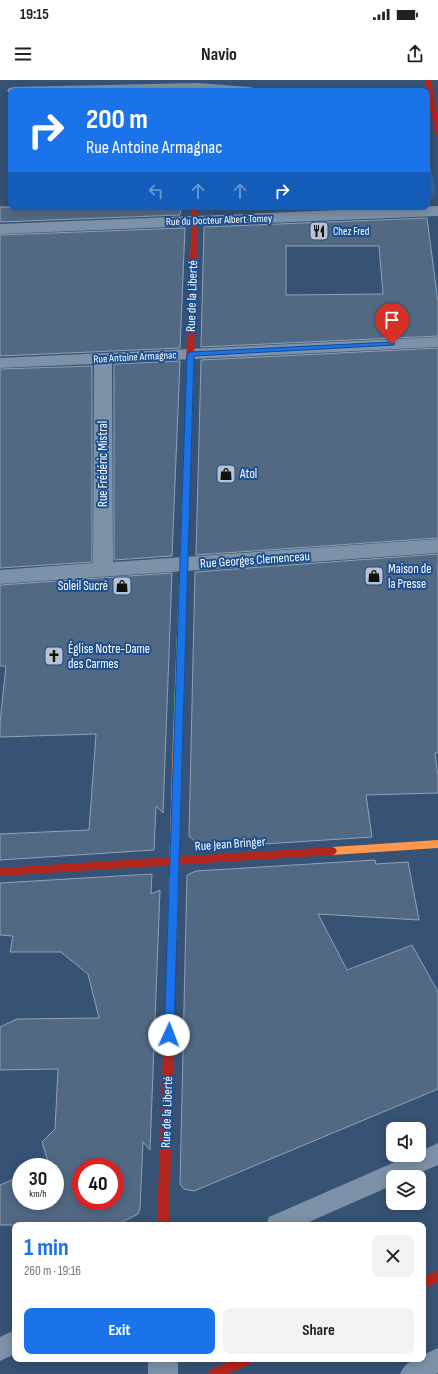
<!DOCTYPE html>
<meta charset="utf-8">
<style>
:root{--surface:#fff;--page:#f2f2f2;--text:#202124;--muted:#757577;--accent:#1a73e8}
body{margin:0;font-family:"Sofia Sans Condensed",sans-serif;background:var(--page);color:var(--text);height:100vh;display:flex;flex-direction:column;font-size:15px;white-space:nowrap}
*{box-sizing:border-box;margin:0}
p{font-size:13px;color:var(--muted)}
.icon{flex:none;width:22px;height:22px;fill:none;stroke:currentColor;stroke-width:2;stroke-linecap:round;stroke-linejoin:round}
.map{position:relative;flex:1;overflow:hidden}
.side{position:absolute;left:12px;top:1142px;width:414px;height:140px;display:flex;flex-direction:column;background:var(--surface);border-radius:8px;box-shadow:0 2px 10px #0003}
.side>*{flex:none}
.hud{position:absolute;left:8px;top:8px;width:422px;height:122px;border-radius:8px;box-shadow:0 2px 10px #0003;background:#1a73e8;color:#fff;overflow:hidden}
.tools{position:absolute;left:386px;top:1042px;display:grid;gap:8px}
.tools a{display:grid;place-items:center;width:40px;height:40px;border-radius:8px;background:var(--surface);box-shadow:0 2px 10px #0003;font-size:20px}
.speed{position:absolute;left:12px;top:1078px;display:flex;gap:8px;font-size:20px;font-weight:700;text-align:center}
.speed>*{display:grid;place-content:center;width:52px;height:52px;border-radius:50%;background:var(--surface);box-shadow:0 2px 10px #0003;line-height:1}
.speed small{font-size:10px;font-weight:400}
.speed .limit{border:6px solid #d22;background:#fff;color:#111}
.pin{position:absolute;display:grid;place-items:center;width:34px;height:34px;color:#fff;margin:-41px -17px;border-radius:50% 50% 50% 0;rotate:-45deg;box-shadow:0 0 4px #0007}
.pin .icon{rotate:45deg}
.me{position:absolute;width:44px;margin:-22px;rotate:2deg;stroke-linejoin:round;filter:drop-shadow(0 0 3px #0008)}
.turn{display:flex;align-items:center;gap:14px;height:84px;padding:0 12px;font-size:18px}
.turn .icon{width:52px;height:52px;stroke-width:2.5}
.turn b{display:block;font-size:28px;line-height:34px}
.lanes{display:flex;align-items:center;height:38px;padding:0 12px;background:#0003;justify-content:center;gap:20px;direction:ltr}
.lanes .off{opacity:.35}
.round{display:grid;place-items:center;flex:none;width:42px;height:42px;border-radius:8px;background:var(--page)}
.headline{display:flex;align-items:center;justify-content:space-between;height:68px;padding:0 12px}
h1{font-size:24px;font-weight:700;line-height:30px;color:var(--accent)}
.button{display:flex;gap:8px;margin-top:auto;padding:8px 12px}
.button a{flex:1;height:46px;border-radius:8px;background:var(--accent);color:#fff;font-size:16px;font-weight:700;line-height:46px;text-align:center}
.button a+a{background:var(--page);color:var(--text)}
.status{display:flex;justify-content:space-between;align-items:center;height:28px;padding:0 20px;background:var(--surface);direction:ltr}
.status svg{height:11px;fill:currentColor}
header{display:flex;justify-content:space-between;align-items:center;height:52px;padding:0 12px;background:var(--surface);font-size:18px;font-weight:700}
.map>svg:first-child{display:block}
</style>
<div class="status"><b>19:15</b><svg viewBox="0 0 49 12"><path d="M0 12V9h3v3zM5 12V6h3v6zM10 12V3h3v9zM15 12V0h3v12zM26 1h20v11H26zM47 4h2v5h-2z"/></svg></div>
<header><svg class="icon" aria-label="menu" viewBox="0 0 24 24"><path d="M4 6h16M4 12h16M4 18h16"/></svg>Navio<svg class="icon" aria-label="share" viewBox="0 0 24 24"><path d="M12 15V3M7 8l5-5 5 5M5 13v7h14v-7"/></svg></header>
<div class="map">
<svg width="438" height="1294" viewBox="0 0 438 1294">
<rect width="100%" height="100%" fill="#365274"/>
<path fill="#2f66a5" d="M427 68 436 112 430 121 427 122Z"/>
<g fill="#526984" stroke="#92a2b6" fill-rule="evenodd">
<path d="M0 127H181L180 135 0 142Z"/>
<path d="M427 138 438 222V256L201 267 204 147ZM286 166H379L383 214 286 215Z"/>
<path d="M182 148H185L180 268 0 276V155Z"/>
<path d="M438 268V458L196 475 201 280Z"/>
<path d="M180 281 172 476 114 480V284Z"/>
<path d="M92 286V482L0 488V289Z"/>
<path d="M438 474V673H435L438 696V713L366 715 372 757 202 768 189 756 195 492Z"/>
<path d="M172 493 163 733 156 726 154 770 0 780V754L89 750 96 654 0 657V642L6 586H0V505Z"/>
<path d="M375 780 376 784 408 782 419 840 318 834 347 890 412 865 438 912V1009L194 1111 184 1109 180 1104 187 795 196 791Z"/>
<path d="M152 794 151 814 160 810 150 1070 143 1062 140 1128 138 1134 116 1145H0V1105L21 1096V1121H55V1087H44L49 1085 42 1062 55 1049 58 989 0 990V947L17 939 99 938 88 894 62 873V872H10L13 856 0 855V803ZM81 1087H115V1121H81Z"/>
</g>
<g fill="none" stroke-linecap="round" stroke-linejoin="round">
<g fill="#7d92a8" fill-rule="evenodd">
<path d="M438 1063V1085L410 1097H393V1105L302 1145H266L269 1137 411 1075H419V1072Z"/>
<path d="M15 1250V1274L0 1281V1257Z"/>
<path d="M438 1268V1293L436 1294H400C404 1284 412 1279 423 1279V1275Z"/>
</g>
<g fill="#7d92a8" fill-rule="evenodd">
<path d="M198 3 249 7 254 8 256 11H11V14L7 11 9 8 14 7Z"/>
<path d="M438 126V136L0 154V144Z"/>
<path d="M438 257V267L112 283 113 482 438 459V473L0 504V490L93 483 94 284 0 288V278Z"/>
<rect x="148" y="1279" width="30" height="15"/>
</g>
<path fill="#63d668" fill-rule="evenodd" d="M184 471 188 474 183 655 181 658H175L173 655 180 474Z"/>
<g fill="#ff974d" fill-rule="evenodd">
<path d="M187 281H190L194 283 188 474 184 477 180 474Z"/>
<path d="M178 651 181 652 183 655 177 863 176 866 172 868 168 866 167 863 173 655 175 652Z"/>
<path d="M438 760V768L332 775 329 774 327 771 329 768 332 767Z"/>
</g>
<g fill="#b3261e" fill-rule="evenodd">
<path d="M425 0H431L438 38V56L435 54Z"/>
<path d="M192 127H198L194 283 190 285 186 283Z"/>
<path d="M332 767 335 768 337 771 335 774 332 775 0 796V788Z"/>
<path d="M172 858 176 860 177 863 169 1145H157L167 863 168 860Z"/>
<path d="M438 1190V1202L423 1209V1197Z"/>
<path d="M234 1279H254L252 1283 228 1294H208L210 1290Z"/>
</g>
</g>
<path fill="#1a73e8" stroke="#114b97" d="M392 262 395 264 394 265 194 276 174 955 173 959 169 960 165 959 164 955 187 274 190 272Z"/>
<defs>
<symbol id="restaurant-square" viewBox="-11 -11 22 22"><rect x="-9" y="-9" width="18" height="18" rx="4" fill="#b9c2ce" stroke="#1b4f8f"/><path d="M-5-6h1v4h1v-4h1v4h1v-4h1v5L-1.5 .5V6h-2V.5L-5-1ZM5-6V6H3V1.5H1.5Q1.5-4 5-6Z" fill="#111"/></symbol>
<symbol id="shop-square" viewBox="-11 -11 22 22"><rect x="-9" y="-9" width="18" height="18" rx="4" fill="#b9c2ce" stroke="#1b4f8f"/><path d="M-5-2.5h2.3a2.7 3.5 0 0 1 5.4 0H5L5.5 6h-11ZM-1.5-2.5h3a1.5 2.3 0 0 0-3 0Z" fill="#111"/></symbol>
<symbol id="church-square" viewBox="-11 -11 22 22"><rect x="-9" y="-9" width="18" height="18" rx="4" fill="#b9c2ce" stroke="#1b4f8f"/><path d="M-1.2-6h2.4v3.5h3.3v2.4h-3.3V6h-2.4V-.1h-3.3v-2.4h3.3Z" fill="#111"/></symbol>
</defs>
<g fill-rule="evenodd">
<use href="#restaurant-square" x="308" y="140" width="22" height="22"/>
<use href="#shop-square" x="215" y="383" width="22" height="22"/>
<use href="#shop-square" x="363" y="485" width="22" height="22"/>
<use href="#shop-square" x="111" y="495" width="22" height="22"/>
<use href="#church-square" x="43" y="565" width="22" height="22"/>
</g>
<g text-anchor="middle" dominant-baseline="central" stroke-width="4" stroke-linejoin="round" paint-order="stroke">
<g font-size="11" fill="#fff" stroke="#1b4f8f">
<text transform="translate(219 140) rotate(-2)">Rue du Docteur Albert Tomey</text>
<text transform="translate(135 277) rotate(-3)">Rue Antoine Armagnac</text>
</g>
<g font-size="11" fill="#fff" stroke="#1b4f8f" text-anchor="start">
<text x="333" y="151">Chez Fred</text>
</g>
<g font-size="13" fill="#fff" stroke="#1b4f8f">
<text transform="translate(192 216) rotate(-88)">Rue de la Liberté</text>
<text transform="translate(103 384) rotate(-90)">Rue Frédéric Mistral</text>
<text transform="translate(255 480) rotate(-4)">Rue Georges Clemenceau</text>
<text transform="translate(230 764) rotate(-4)">Rue Jean Bringer</text>
<text transform="translate(167 1032) rotate(-88)">Rue de la Liberté</text>
</g>
<g font-size="13" fill="#fff" stroke="#1b4f8f" text-anchor="start">
<text x="240" y="394">Atol</text>
<text x="388" y="489">Maison de<tspan x="388" dy="15">la Presse</tspan></text>
<text x="108" y="506" text-anchor="end">Soleil Sucré</text>
<text x="68" y="569">Église Notre-Dame<tspan x="68" dy="15">des Carmes</tspan></text>
</g>
</g>
</svg>
<div class="tools">
<a><svg class="icon" aria-label="sound" viewBox="0 0 24 24"><path d="M4 9h4l5-4v14l-5-4H4zM17 9q2 3 0 6"/></svg></a>
<a><svg class="icon" aria-label="layers" viewBox="0 0 24 24"><path d="M12 4l9 5-9 5-9-5zM3 14l9 5 9-5"/></svg></a>
</div>
<div class="speed"><div>30<small>km/h</small></div><div class="limit">40</div></div>
<div class="pin" style="left:392px;top:264px;background:#d93025"><svg class="icon" aria-label="arrive" viewBox="0 0 24 24"><path d="M6 21V4h12l-3 4 3 4H6"/></svg></div>
<svg class="me" style="left:169px;top:955px" viewBox="-20 -20 40 40"><circle r="19" fill="#fff"/><path d="M0-13L10 11 0 6-10 11z" fill="#1a73e8"/></svg>
<div class="hud">
<div class="turn"><svg class="icon" aria-label="right" viewBox="0 0 24 24"><path d="M7 20v-9h11M14 6l5 5-5 5"/></svg><div><b>200 m</b>Rue Antoine Armagnac</div></div>
<div class="lanes"><svg class="icon off" aria-label="left" viewBox="0 0 24 24"><path d="M17 20v-9H6M10 6l-5 5 5 5"/></svg><svg class="icon off" aria-label="ahead" viewBox="0 0 24 24"><path d="M12 20V5M6 11l6-6 6 6"/></svg><svg class="icon off" aria-label="ahead" viewBox="0 0 24 24"><path d="M12 20V5M6 11l6-6 6 6"/></svg><svg class="icon" aria-label="right" viewBox="0 0 24 24"><path d="M7 20v-9h11M14 6l5 5-5 5"/></svg></div>
</div>
<section class="side">
<div class="headline"><div><h1>1 min</h1><p>260 m · 19:16</p></div><a class="round"><svg class="icon" aria-label="close" viewBox="0 0 24 24"><path d="M6 6l12 12M18 6L6 18"/></svg></a></div>
<div class="button"><a>Exit</a><a>Share</a></div>
</section>
</div>
